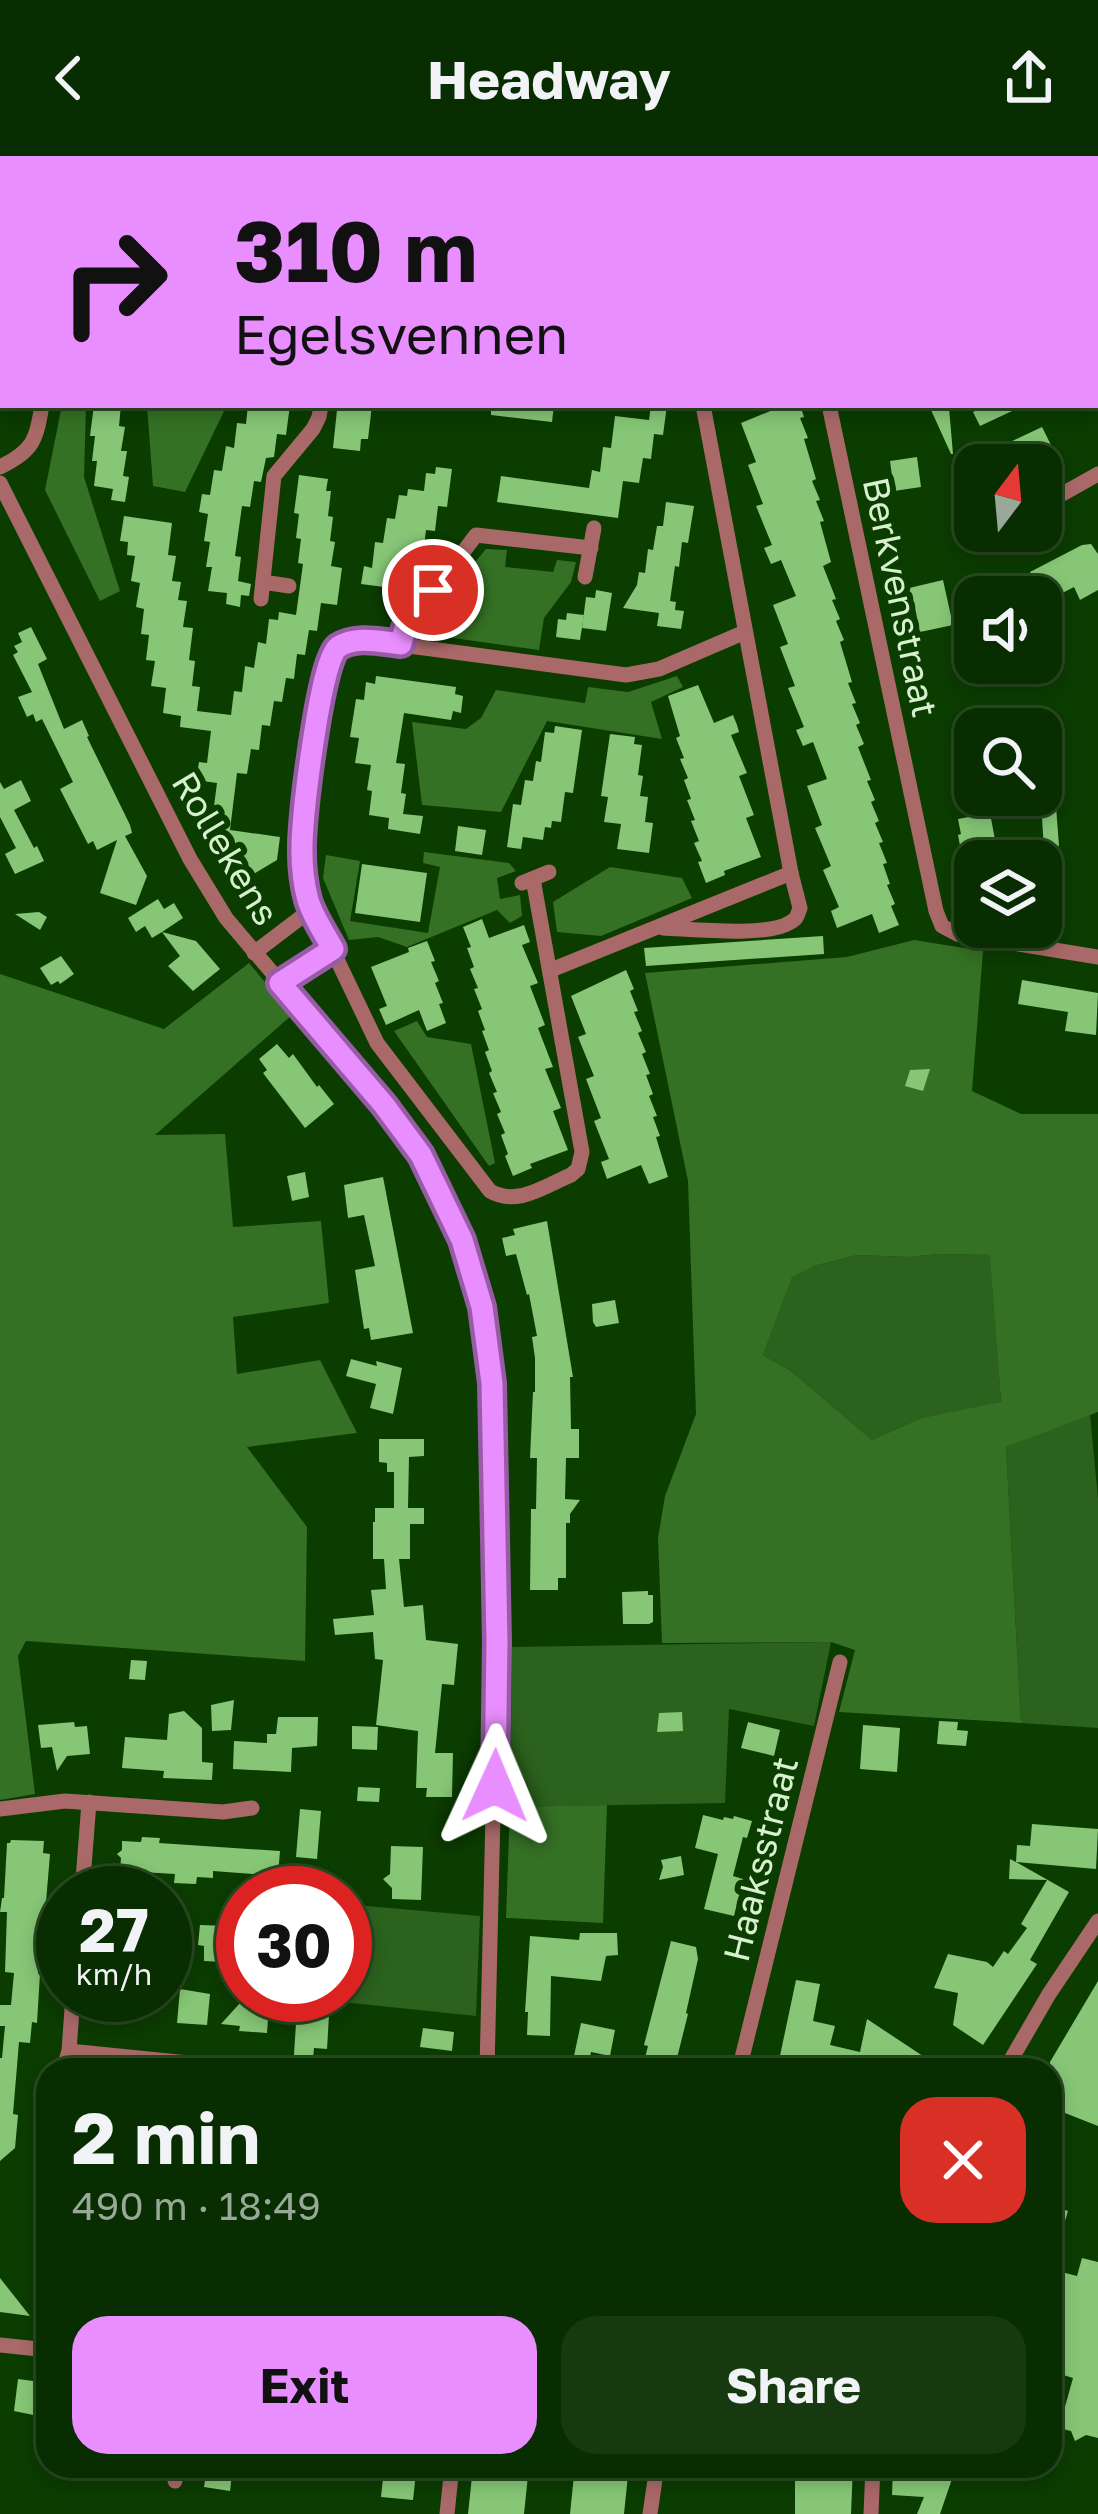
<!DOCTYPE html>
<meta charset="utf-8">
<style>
:root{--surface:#082d00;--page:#16390f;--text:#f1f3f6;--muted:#98a899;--line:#294922;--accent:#e98efe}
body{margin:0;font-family:"Golos Text",sans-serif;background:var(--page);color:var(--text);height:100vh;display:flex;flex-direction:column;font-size:45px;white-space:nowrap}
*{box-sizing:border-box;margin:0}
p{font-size:39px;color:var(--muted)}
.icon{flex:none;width:66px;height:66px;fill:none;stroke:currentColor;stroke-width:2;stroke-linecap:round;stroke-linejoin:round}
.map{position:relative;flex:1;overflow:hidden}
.side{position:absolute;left:36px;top:1902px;width:1026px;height:420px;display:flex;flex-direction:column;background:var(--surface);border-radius:36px;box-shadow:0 6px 18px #0003,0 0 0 3px var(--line)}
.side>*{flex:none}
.top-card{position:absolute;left:0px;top:0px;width:1098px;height:252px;box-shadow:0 6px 18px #0003,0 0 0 3px var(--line);background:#e98efe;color:#111;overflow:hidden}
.needle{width:78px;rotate:16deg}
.buttons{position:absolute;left:954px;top:288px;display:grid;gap:24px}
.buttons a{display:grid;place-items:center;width:108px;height:108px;border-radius:24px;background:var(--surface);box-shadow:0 6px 18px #0003,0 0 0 3px var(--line);font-size:60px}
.speed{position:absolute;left:36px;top:1710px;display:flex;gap:24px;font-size:60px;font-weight:700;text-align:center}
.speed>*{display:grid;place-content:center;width:156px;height:156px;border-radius:50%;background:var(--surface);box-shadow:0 6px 18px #0003,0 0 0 3px var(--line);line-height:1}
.speed small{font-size:30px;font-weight:400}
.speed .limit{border:18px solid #d22;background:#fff;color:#111}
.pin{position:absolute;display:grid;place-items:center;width:102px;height:102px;color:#fff;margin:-51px;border:6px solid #fff;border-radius:50%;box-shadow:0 3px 12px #0007}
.me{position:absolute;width:132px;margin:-66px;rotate:1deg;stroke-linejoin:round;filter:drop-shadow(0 0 9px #0008)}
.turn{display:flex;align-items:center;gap:42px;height:252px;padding:0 36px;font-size:54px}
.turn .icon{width:156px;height:156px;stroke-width:2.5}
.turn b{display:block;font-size:84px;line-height:102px}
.round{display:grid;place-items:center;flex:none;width:126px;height:126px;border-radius:36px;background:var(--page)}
.summary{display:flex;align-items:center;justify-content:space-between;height:204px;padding:0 36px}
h1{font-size:72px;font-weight:700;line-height:90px}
.button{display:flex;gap:24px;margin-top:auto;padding:24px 36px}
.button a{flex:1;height:138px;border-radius:36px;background:var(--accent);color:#111;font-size:48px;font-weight:700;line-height:138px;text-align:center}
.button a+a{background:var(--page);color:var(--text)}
header{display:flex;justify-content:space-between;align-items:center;height:156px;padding:0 36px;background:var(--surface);font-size:54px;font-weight:700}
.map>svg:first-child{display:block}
</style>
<header><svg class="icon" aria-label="back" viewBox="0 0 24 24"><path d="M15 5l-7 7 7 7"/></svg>Headway<svg class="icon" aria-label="share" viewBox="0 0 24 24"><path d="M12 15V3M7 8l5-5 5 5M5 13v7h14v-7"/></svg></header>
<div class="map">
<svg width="1098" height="2358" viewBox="0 0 1098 2358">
<rect width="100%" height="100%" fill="#0b3c00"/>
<g fill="#2b621d">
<path d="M938 1098 991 1099 1001 1247 921 1262 872 1284 791 1215 763 1199 792 1120 814 1110 857 1099 909 1101Z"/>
<path d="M1090 1258 1098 1342V1572L1021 1567 1006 1291Z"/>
<path d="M831 1486 814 1570 729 1553 725 1647 510 1651 512 1491Z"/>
<path d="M345 1748 480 1760 476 1860 332 1845V1839H345Z"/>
</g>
<g fill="#347124" fill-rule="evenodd">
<path d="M235 0H610L611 3H234Z"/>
<path d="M62 249H86L84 321 120 435 100 445 45 334Z"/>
<path d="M147 249H227L185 336 153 330Z"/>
<path d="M486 393 507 394 505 411 553 416 557 404 576 406 571 426 544 462 539 494 432 479 426 464Z"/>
<path d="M677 520 683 531 651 546 662 583 547 565 501 656 422 649 412 566 466 573 481 562 496 534 585 547 588 531 628 536Z"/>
<path d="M424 696 509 707 516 715 497 722 500 743 520 739 522 760 510 767 497 754 407 791 378 781 349 784 323 722 326 699 360 705 350 765 428 777 440 711 423 707Z"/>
<path d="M610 711 682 722 692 742 601 780 557 776 553 746Z"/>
<path d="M914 784 983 795 972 935 1021 958H1098V1256L1006 1291 1021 1567 839 1556 855 1494 831 1486 662 1487 658 1382 665 1340 696 1258 688 1025 645 817 847 801ZM938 1098 990 1099 1001 1246 921 1262 872 1284 791 1215 763 1199 792 1121 814 1110 857 1099 909 1101Z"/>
<path d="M249 807 292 859 155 979 225 978 233 1071 321 1065 329 1147 233 1161 237 1218 320 1204 357 1277 247 1291 307 1371 305 1505 26 1485 18 1500 35 1638 0 1644V818L164 873Z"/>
<path d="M417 865 427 881 471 888 495 1007 489 1010 394 875Z"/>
<path d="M607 1649 603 1767 506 1762 510 1651Z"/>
</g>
<g fill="#86c676">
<path d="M94 249H121L119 270 125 271 121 295H127L123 320 129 321 125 346 111 344 113 333 94 330 97 305H92L95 280H90Z"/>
<path d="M248 249H290L286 279 277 278 274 301 266 302 261 326 254 325 250 351 242 350 235 400 241 401 238 425 251 428 249 440 241 439 240 451 226 448 227 437 208 435 212 411H206L210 386 204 385 208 358 199 356 202 338 210 339 214 314 222 315 226 290 234 292 237 267 246 268Z"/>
<path d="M343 249H372L368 283H361L360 295 333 292 337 254 342 255Z"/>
<path d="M491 249H554L552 266 491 259Z"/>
<path d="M651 249H667L663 279 654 278 651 303 643 302 639 327 623 325 618 362 497 346 501 320 589 332 592 314 600 316 603 291 611 292 615 260 649 264Z"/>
<path d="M785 249H800L804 261 800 262 808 282 804 283 816 323 812 325 820 344 816 345 824 365 820 366 831 406 823 410 836 443 832 444 840 463 836 465 844 484 840 486 852 526 848 527 856 547 852 548 860 567 856 569 864 588 858 591 871 624 867 625 875 644 871 646 879 665 875 667 883 686 879 687 887 707 883 708 890 728 887 729 895 748 891 750 899 769 879 777 872 758 837 772 831 755 839 751 823 714 831 710 815 672 822 669 807 630 827 623 813 586 803 590 796 574 804 571 788 532 795 530 780 491 788 488 773 449 796 440 781 404 771 408 764 392 772 389 756 350 763 348 748 309 756 306 741 267Z"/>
<path d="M988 249H1025L980 270 973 256Z"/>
<path d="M949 252 953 298H951L931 254Z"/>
<path d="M1042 271 1055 297 1044 303 1047 309H961Z"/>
<path d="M917 301 921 331 894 335 890 305Z"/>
<path d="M436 311 452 313 447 351 438 350 435 375 426 374 423 399 414 398 411 423 386 419 384 431 361 428 364 410 372 412 375 386 383 387 387 362 395 363 399 339 407 340 408 333 424 335 426 317 435 318Z"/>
<path d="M299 319 328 323 326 335H331L328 360 333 361 330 385 335 386 331 410 342 412 337 449 321 447 317 475 309 474 305 499 297 498 294 523 286 522 282 546 274 545 270 570 262 569 259 594 251 593 247 618 237 617 230 674 280 681 277 704 237 728 241 694 227 692 228 684 210 681 217 627 196 624 199 606 207 607 211 575 180 571 181 560 163 557 166 532 151 530 155 505 146 504 149 479 141 478 144 453 136 451 140 427 131 425 135 400 127 399 128 386 120 385 124 360 172 367 168 399 176 400 172 425 181 426 178 444 187 445 183 471 193 472 189 504 195 505 192 530 200 531 197 555 231 559 234 535 242 536 245 510 254 512 258 486 266 488 269 463 278 464 279 456 296 459 303 408 298 407 301 383 296 382 299 358 294 357Z"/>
<path d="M666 346 694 350 688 387 682 386 679 411 675 410 670 445 676 446 675 454 684 455 681 473 657 470 659 457 623 452 637 429 639 416 645 417 648 393 653 394 657 370H663Z"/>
<path d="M1091 388 1098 398V434L1080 444 1074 431 1045 446 1030 416 1082 389Z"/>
<path d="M943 424 953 469 920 476 914 447 908 448 905 433Z"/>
<path d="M596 434 612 437 606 475 582 472 586 441 595 442Z"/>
<path d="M567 457 584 459 580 484 556 481 558 463 566 464Z"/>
<path d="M31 471 47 503 38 508 64 573 82 564 89 580 87 581 130 669 132 677 125 680 147 720 136 749 100 737 117 684 97 694 93 685 88 688 60 633 73 626 42 563 36 566 33 558 27 561 18 541 32 536 13 499 18 496 14 490 22 486 18 477Z"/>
<path d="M376 520 456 531 455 538 463 540 461 557 453 555 451 564 404 557 396 607 405 608 401 637 406 638 403 658 423 660 420 678 388 673 389 662 369 659 372 635 367 634 371 609 355 607 359 582 350 581 356 543 364 544 366 526 375 528Z"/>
<path d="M698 529 714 567 733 559 737 569 739 576 731 579 747 617 739 620 754 659 746 662 761 701 724 715 725 719 706 727 698 706 702 705 694 687 699 685 691 665 695 664 687 644 691 643 684 624 688 622 680 603 684 602 676 582 680 580 668 540Z"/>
<path d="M555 570 582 574 573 637 565 636 561 666 552 665 551 672 545 671 543 684 523 681 521 693 507 691 513 648 521 649 525 624 533 625 536 605 541 606 545 576 554 577Z"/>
<path d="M610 578 635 581 634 588 642 589 638 619 643 620 640 640 648 641 645 666 653 667 649 697 617 693 621 668 604 666 608 641 601 640Z"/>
<path d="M21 624 31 645 14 654 34 692 37 690 44 705 15 718 5 698 16 692 0 661V626L4 633Z"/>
<path d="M1055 637 1059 690 1044 693 1041 647 999 655 995 639Z"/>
<path d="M990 657 999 705H963L958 679 961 678 958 663Z"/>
<path d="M458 670 486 674 482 699 455 695Z"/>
<path d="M362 708 427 717 420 766 355 757Z"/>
<path d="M158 743 164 753 174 747 183 762 162 776 196 785 220 813 193 835 168 810 180 800 162 776 152 782 145 770 136 776 128 762Z"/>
<path d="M39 756 47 761 40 774 15 758Z"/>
<path d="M482 763 489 782 524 769 530 786 522 789 538 827 530 830 545 869 538 872 553 911 545 913 561 952 553 955 568 994 530 1008 532 1012 513 1020 505 1000 508 998 501 979 505 977 497 958 501 956 493 937 497 936 489 917 492 915 485 896 489 894 482 875 485 874 478 855 482 853 474 833 478 832 470 813 474 811 467 792 471 791 463 771Z"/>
<path d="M823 780 824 798 646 810 644 792Z"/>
<path d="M427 785 435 805 431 806 439 825 435 827 443 847 439 848 446 867 427 875 419 854 386 869 379 853 387 850 371 811 409 796 408 792Z"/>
<path d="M61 800 74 818 60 828 58 825 51 829 40 812Z"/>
<path d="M626 814 634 833 630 835 638 855 634 856 642 875 638 877 646 896 642 898 650 918 646 919 653 938 649 940 657 960 653 961 660 980 656 981 668 1021 649 1028 641 1009 607 1023 601 1006 609 1003 594 965 601 962 586 923 594 920 578 881 586 878 571 840Z"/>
<path d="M1022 824 1098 837 1096 879 1065 875 1068 856 1018 848Z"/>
<path d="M277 888 289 902 293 898 317 931 319 929 334 948 305 972 263 917 267 914 259 903Z"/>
<path d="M930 913 923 935 905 930 910 914Z"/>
<path d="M305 1016 309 1041 292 1045 287 1020Z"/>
<path d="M383 1021 413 1177 371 1184 369 1172 364 1173 355 1114 375 1110 364 1059 348 1062 344 1029Z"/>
<path d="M547 1065 573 1221H570L571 1273H579V1302H566L565 1343 580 1344 570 1358V1367H566V1422H558V1434H530L531 1353H536L537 1302H530L533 1236H535V1202L532 1181 537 1180 529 1138 527 1139 516 1098 506 1100 502 1082 515 1079 513 1073Z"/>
<path d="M615 1144 619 1167 596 1171 593 1166 592 1148Z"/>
<path d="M351 1203 377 1210 376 1205 402 1212 393 1258 370 1252 376 1228 346 1220Z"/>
<path d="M379 1283H424V1300L409 1301 408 1352H424V1368H410V1403H399L404 1451 423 1449 426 1484 458 1488 454 1529 442 1528 435 1597H453L452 1641H426L427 1632H416L418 1575 376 1569 383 1504 375 1503 373 1476 335 1479 333 1463 374 1459 371 1434 386 1433 384 1403H373V1366H375V1352H394V1316H387V1307L379 1306Z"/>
<path d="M648 1435V1439H653V1466L649 1468H623L622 1436Z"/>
<path d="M131 1504 147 1505 145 1524 129 1523Z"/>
<path d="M234 1544 231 1574 212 1575 211 1549Z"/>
<path d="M184 1555 202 1572V1606L213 1607 212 1624 163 1622 164 1615 122 1612 125 1581 167 1584 169 1558Z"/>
<path d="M682 1556 683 1575 657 1576 659 1557Z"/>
<path d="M278 1561H318L317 1590 292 1592 291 1616 233 1613 234 1585 267 1587V1578H276Z"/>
<path d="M939 1565 958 1566 957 1574 968 1575 966 1590 937 1588Z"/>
<path d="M74 1566 75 1571 87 1570 90 1598 67 1600 57 1615 52 1591 41 1592 38 1569Z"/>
<path d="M748 1566 780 1574 774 1600 741 1592Z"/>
<path d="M863 1569 900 1572 897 1616 860 1613Z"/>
<path d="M352 1570 378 1571 377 1594 352 1593Z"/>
<path d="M358 1631 380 1632 379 1646 357 1645Z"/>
<path d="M300 1653 321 1655 317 1703 296 1701Z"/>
<path d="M703 1659 723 1664 724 1661 733 1663 734 1660 752 1665 747 1682 743 1681 733 1720 743 1723 734 1760 704 1753 718 1698 695 1692Z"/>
<path d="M1032 1668 1098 1673 1096 1713 1016 1706 1069 1736 1030 1804 1037 1808 983 1889 953 1869 958 1837 934 1832 948 1798 987 1806 993 1811 1004 1795 1008 1798 1027 1772 1021 1768 1047 1724 1009 1723 1010 1703 1016 1706 1017 1689 1030 1690Z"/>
<path d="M142 1681 160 1682 159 1687 280 1695 278 1720 213 1715V1722L197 1721 196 1728 174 1727 175 1718 141 1716 140 1727 119 1726 121 1702 117 1698 122 1694V1685L141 1686Z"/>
<path d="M11 1684 44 1685 43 1697 50 1698 45 1758H40L37 1798H39L38 1818H40L37 1867 32 1866 30 1887 19 1886 13 1958 18 1959 15 1992 0 2005V1902H2L5 1870H0V1849H11L14 1817 5 1816 7 1756H0L2 1742H4L7 1687H10Z"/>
<path d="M391 1690 423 1691 421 1744 392 1743V1732L383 1723 390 1718Z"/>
<path d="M681 1700 684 1719 659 1724 663 1711 661 1704Z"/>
<path d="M200 1769 227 1770 224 1806 204 1805V1790L198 1789Z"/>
<path d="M580 1777H617L618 1799 606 1800 601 1825 551 1820 550 1880 527 1879 528 1856H525L530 1780 579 1784Z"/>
<path d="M671 1785 696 1791 698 1803 686 1857 688 1858 674 1914H642L648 1890 644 1889Z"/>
<path d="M796 1824 820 1828 813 1865 835 1870 830 1889 860 1896 867 1863 944 1914H777Z"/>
<path d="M1098 1825V1970L1065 1957 1062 1962 1050 1956V1906Z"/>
<path d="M180 1833 210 1838 207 1869 177 1867Z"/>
<path d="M111 1839H136L134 1862 109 1860Z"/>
<path d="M240 1847 269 1849 267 1877 239 1875 240 1870 221 1868Z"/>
<path d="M297 1852 326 1854V1859H329L327 1893 314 1892 312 1914H293Z"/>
<path d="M581 1867 615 1874 610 1900 591 1896 590 1901 574 1900Z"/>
<path d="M423 1872 454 1876 452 1895 420 1891Z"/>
<path d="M1050 2049 1068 2055 1054 2102 1050 2101Z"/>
<path d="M1082 2102 1098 2106V2282L1086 2279 1075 2285 1071 2275 1059 2272 1073 2222 1050 2215V2113L1077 2120Z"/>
<path d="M0 2122 30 2160 0 2156Z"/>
<path d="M18 2223 48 2227V2262L14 2255Z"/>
<path d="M207 2310H233L230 2335 204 2331Z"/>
<path d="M501 2310H529L524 2358H468L473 2311 500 2314Z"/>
<path d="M853 2310 851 2358H795V2311Z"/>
<path d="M893 2310H916L915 2316 953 2320 940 2358H917L924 2341 892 2339Z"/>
<path d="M384 2313 416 2317 413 2344 381 2341Z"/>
<path d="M603 2315 628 2319 624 2358H570L574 2319 601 2322Z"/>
</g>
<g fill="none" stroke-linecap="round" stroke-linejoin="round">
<g stroke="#aa6969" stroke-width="15">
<path d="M785 0V3"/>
<path d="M829 249 936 755 942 770 957 778 1098 801"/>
<path d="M0 311C33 295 36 285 42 249"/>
<path d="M0 327 190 703 226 762 384 949 421 999 462 1083 481 1151 492 1227 497 1486 487 1914"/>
<path d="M1041 350 1098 318"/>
<path d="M585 421 594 372"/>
<path d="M263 426 289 430"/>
<path d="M261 443 274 320 313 273 319 261 321 249"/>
<path d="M401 488 405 473 476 379 591 392"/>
<path d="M533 723 582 996 578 1013 571 1019C545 1030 517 1051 490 1035L377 887 308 743 303 672 326 513C333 493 343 488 364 484L626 519 659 513 745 476"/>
<path d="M522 727 549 716"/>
<path d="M663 772C691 773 767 781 789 767 798 762 796 762 800 752L791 717"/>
<path d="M254 797 312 753"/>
<path d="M551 814 791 717 703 249"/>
<path d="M280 827 333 793"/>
<path d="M0 1653 65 1645 223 1656 252 1652"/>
<path d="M82 1737 89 1646"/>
<path d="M69 1895 258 1914"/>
<path d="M63 1914 69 1895 73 1839"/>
<path d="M739 1914 840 1506"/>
<path d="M1005 1914 1049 1838 1098 1765"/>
<path d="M48 2020V2035"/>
<path d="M0 2189 48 2194"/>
<path d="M175 2325 176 2310"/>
<path d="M447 2358 452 2310"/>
<path d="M650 2358 657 2310"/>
<path d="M871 2358 873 2310"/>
</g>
</g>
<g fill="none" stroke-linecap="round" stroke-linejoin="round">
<defs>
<path id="route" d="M433 434 405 472 401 488C381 486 357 479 338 491 321 503 305 643 303 670 301 693 302 722 308 744 313 761 325 778 333 793L280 827 384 949 421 999 462 1084 482 1151 492 1227 497 1486 495 1630"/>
</defs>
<use href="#route" stroke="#975ca5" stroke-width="30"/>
<use href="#route" stroke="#e98efe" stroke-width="21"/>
</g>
<g text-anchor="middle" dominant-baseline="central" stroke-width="12" stroke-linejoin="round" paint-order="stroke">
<g font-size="36" fill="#d7f1d0" stroke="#0b3c00">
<text transform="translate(901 441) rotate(78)">Berkvenstraat</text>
<text transform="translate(226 692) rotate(59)">Rollekens</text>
<text transform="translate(760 1703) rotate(-76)">Haaksstraat</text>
</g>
</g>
</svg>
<div class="buttons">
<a><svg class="needle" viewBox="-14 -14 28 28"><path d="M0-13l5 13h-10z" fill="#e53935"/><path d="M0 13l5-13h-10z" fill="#98a899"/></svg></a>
<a><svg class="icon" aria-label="sound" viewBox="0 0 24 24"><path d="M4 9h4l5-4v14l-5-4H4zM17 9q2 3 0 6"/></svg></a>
<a><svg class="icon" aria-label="search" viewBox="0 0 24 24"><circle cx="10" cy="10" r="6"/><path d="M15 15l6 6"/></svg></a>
<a><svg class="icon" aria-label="layers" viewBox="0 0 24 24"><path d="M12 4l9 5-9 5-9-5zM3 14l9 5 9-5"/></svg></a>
</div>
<div class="speed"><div>27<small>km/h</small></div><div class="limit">30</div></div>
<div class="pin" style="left:433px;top:434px;background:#d93025"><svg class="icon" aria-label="arrive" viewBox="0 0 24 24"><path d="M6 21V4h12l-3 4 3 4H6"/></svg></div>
<svg class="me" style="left:495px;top:1630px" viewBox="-20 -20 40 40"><path d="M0-17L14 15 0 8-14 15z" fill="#e98efe" stroke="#fff" stroke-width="4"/></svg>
<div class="top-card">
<div class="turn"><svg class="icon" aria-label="right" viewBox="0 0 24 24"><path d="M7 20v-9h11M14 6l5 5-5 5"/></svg><div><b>310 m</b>Egelsvennen</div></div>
</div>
<section class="side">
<div class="summary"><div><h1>2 min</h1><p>490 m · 18:49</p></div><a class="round" style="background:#d93025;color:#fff"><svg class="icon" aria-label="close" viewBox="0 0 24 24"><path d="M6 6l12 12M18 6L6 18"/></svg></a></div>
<div class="button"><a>Exit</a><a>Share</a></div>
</section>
</div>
